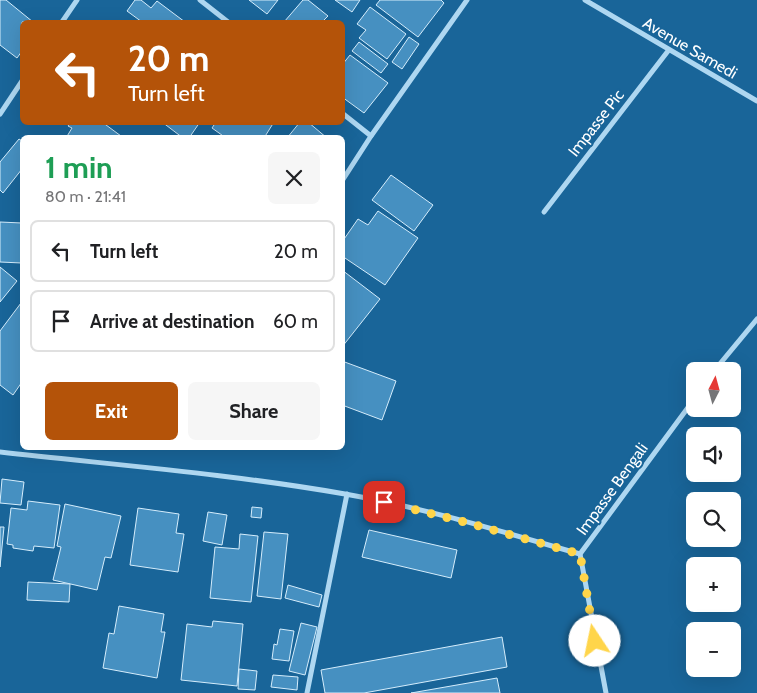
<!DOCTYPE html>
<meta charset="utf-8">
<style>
:root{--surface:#fff;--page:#f6f6f6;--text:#202124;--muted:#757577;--line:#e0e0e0;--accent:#b45309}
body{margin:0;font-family:Cabin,sans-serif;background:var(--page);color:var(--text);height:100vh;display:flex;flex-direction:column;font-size:19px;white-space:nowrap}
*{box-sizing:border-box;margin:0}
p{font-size:16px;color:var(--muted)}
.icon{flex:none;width:28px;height:28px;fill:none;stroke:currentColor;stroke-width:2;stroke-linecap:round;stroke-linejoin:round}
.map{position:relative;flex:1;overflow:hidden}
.drawer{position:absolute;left:20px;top:135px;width:325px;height:315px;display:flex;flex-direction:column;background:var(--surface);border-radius:8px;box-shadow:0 5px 20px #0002}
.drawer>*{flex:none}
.banner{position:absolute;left:20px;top:20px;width:325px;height:105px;border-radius:8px;box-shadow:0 5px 20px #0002;background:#b45309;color:#fff;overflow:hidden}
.needle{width:32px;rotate:6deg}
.buttons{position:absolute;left:686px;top:362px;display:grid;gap:10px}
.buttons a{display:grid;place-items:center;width:55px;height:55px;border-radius:8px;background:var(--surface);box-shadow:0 5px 20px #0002;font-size:25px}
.pin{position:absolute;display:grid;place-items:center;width:42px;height:42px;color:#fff;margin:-21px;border-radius:10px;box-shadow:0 2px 8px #0006}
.me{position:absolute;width:55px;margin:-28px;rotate:349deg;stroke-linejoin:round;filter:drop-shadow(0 0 4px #0008)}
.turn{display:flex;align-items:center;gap:18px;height:105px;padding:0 25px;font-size:22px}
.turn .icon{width:65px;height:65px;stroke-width:2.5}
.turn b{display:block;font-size:35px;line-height:42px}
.round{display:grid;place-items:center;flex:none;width:52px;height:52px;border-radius:8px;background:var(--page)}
.summary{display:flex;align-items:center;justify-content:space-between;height:85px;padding:0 25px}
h1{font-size:30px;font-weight:800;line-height:38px;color:#1e9e55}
.primary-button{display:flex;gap:10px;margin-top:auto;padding:10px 25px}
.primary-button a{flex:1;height:58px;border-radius:8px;background:var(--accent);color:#fff;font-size:20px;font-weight:800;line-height:58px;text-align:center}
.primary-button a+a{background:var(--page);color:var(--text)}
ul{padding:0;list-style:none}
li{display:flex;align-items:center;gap:15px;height:62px;margin:0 10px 8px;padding:0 15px;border:2px solid var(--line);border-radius:8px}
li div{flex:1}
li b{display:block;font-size:19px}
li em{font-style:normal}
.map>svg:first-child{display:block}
</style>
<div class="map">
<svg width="757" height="693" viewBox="0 0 757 693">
<rect width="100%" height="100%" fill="#196599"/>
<g fill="#4690c1" stroke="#d5edfc">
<path d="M0 0H6L33 22H22V51L17 58 0 45Z"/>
<path d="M135 0H141L151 8 157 1 185 22H142L127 11Z"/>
<path d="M249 0H278L267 14Z"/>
<path d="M303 0H308L328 16 322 22H284Z"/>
<path d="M335 0H360L352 12Z"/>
<path d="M380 0H441L444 3 418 37 376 5Z"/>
<path d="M370 7 406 34 387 59 359 38 366 30 357 24Z"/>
<path d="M409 37 419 44 402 69 392 62Z"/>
<path d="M359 42 388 64 381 73 352 51Z"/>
<path d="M350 55 388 83 364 113 342 97V65Z"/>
<path d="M71 122H102L121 136 66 138 72 128 68 126Z"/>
<path d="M162 122H200L189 138H183Z"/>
<path d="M216 122H274L264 138H226L212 128Z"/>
<path d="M300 122H308L327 138H287Z"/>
<path d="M19 139 22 141V169L3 193 0 190V162Z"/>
<path d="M391 175 433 205 414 231 372 200Z"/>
<path d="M378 211 418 238 385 285 342 256V242L358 219 368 225Z"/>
<path d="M0 222 22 223V263L0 262Z"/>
<path d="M0 267 17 281 0 302Z"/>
<path d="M342 270 380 299 342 347Z"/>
<path d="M21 303 22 304V382L13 395 0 385V331Z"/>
<path d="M342 361 396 381 382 420 342 405Z"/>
<path d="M2 479 24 482 21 505 0 503Z"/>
<path d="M28 501 60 505 54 548 34 546 33 551 13 548V545L7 544 11 508 27 510Z"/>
<path d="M65 504 121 516 111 558 105 557 97 590 53 580 61 547 57 546Z"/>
<path d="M252 507 262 508 261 518 251 517Z"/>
<path d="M138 508 179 514 176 533 184 534 178 572 130 565Z"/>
<path d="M208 512 227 515 222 545 203 541Z"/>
<path d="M0 527H4L0 567Z"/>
<path d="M369 530 457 550 451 578 362 557Z"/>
<path d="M264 532 288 534 281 599 257 596Z"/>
<path d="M240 534 258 536 251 602 210 598 215 547 239 549Z"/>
<path d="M28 582 70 584 69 602 27 600Z"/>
<path d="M288 585 322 595 319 607 285 598Z"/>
<path d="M119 606 164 614 161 632H165L157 678 103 668 109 633 114 634Z"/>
<path d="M213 621 243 624 237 686 181 680 187 624 212 627Z"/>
<path d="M301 623 317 627 305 675 289 671Z"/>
<path d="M280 629 294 631 289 661 272 659 274 644 277 645Z"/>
<path d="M502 637 507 667 364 693H325L321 670Z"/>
<path d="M239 669 257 671 255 690 238 689Z"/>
<path d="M273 675 298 677 297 690 271 687Z"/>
<path d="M497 678 500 693H411Z"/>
</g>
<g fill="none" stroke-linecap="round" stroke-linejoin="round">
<g stroke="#aed7f1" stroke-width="5">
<path d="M200 0 228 22"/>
<path d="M585 0 757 101"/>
<path d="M62 22 77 0"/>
<path d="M342 113 371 136"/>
<path d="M0 114 22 81"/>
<path d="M342 181 371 136 467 0"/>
<path d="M544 212 668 51"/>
<path d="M714 371 757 319"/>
<path d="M0 452C115 465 231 474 345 494 425 508 503 532 580 554"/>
<path d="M307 693 347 494"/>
<path d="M606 693 580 554 695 398"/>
</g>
</g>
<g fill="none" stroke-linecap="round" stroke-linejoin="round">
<path stroke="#ffd54a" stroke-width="9" stroke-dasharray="0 16.2" d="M384 502 457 520 580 554 595 641"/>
</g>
<g text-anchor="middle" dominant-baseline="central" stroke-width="4" stroke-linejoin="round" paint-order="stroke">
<g font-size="16" fill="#fff" stroke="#196599">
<text transform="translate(690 48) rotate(30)">Avenue Samedi</text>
<text transform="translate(596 123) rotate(-52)">Impasse Pic</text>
<text transform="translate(612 489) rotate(-54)">Impasse Bengali</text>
</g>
</g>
</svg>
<div class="buttons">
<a><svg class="needle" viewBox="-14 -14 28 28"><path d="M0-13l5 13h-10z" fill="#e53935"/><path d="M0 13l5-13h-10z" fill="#757577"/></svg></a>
<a><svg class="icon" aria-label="sound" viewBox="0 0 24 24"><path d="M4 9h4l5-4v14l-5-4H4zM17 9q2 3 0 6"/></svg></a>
<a><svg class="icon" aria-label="search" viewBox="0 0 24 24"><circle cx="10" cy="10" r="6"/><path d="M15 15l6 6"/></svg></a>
<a>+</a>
<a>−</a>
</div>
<div class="pin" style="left:384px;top:502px;background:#d93025"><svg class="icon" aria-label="arrive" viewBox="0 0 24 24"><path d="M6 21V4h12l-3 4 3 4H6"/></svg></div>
<svg class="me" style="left:595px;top:641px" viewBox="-20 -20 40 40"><circle r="19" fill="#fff"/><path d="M0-13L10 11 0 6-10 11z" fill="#ffd54a"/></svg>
<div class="banner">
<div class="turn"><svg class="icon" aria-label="left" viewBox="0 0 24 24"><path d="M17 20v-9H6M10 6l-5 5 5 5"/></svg><div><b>20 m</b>Turn left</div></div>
</div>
<section class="drawer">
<div class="summary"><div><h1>1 min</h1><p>80 m · 21:41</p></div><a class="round"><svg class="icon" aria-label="close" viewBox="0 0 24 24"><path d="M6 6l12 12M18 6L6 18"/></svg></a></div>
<ul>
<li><svg class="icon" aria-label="left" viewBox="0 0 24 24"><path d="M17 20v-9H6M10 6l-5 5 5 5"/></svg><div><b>Turn left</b></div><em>20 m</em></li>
<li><svg class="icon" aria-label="arrive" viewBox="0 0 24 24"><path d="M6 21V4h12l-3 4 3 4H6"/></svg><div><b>Arrive at destination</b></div><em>60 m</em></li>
</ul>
<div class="primary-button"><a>Exit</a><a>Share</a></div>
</section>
</div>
